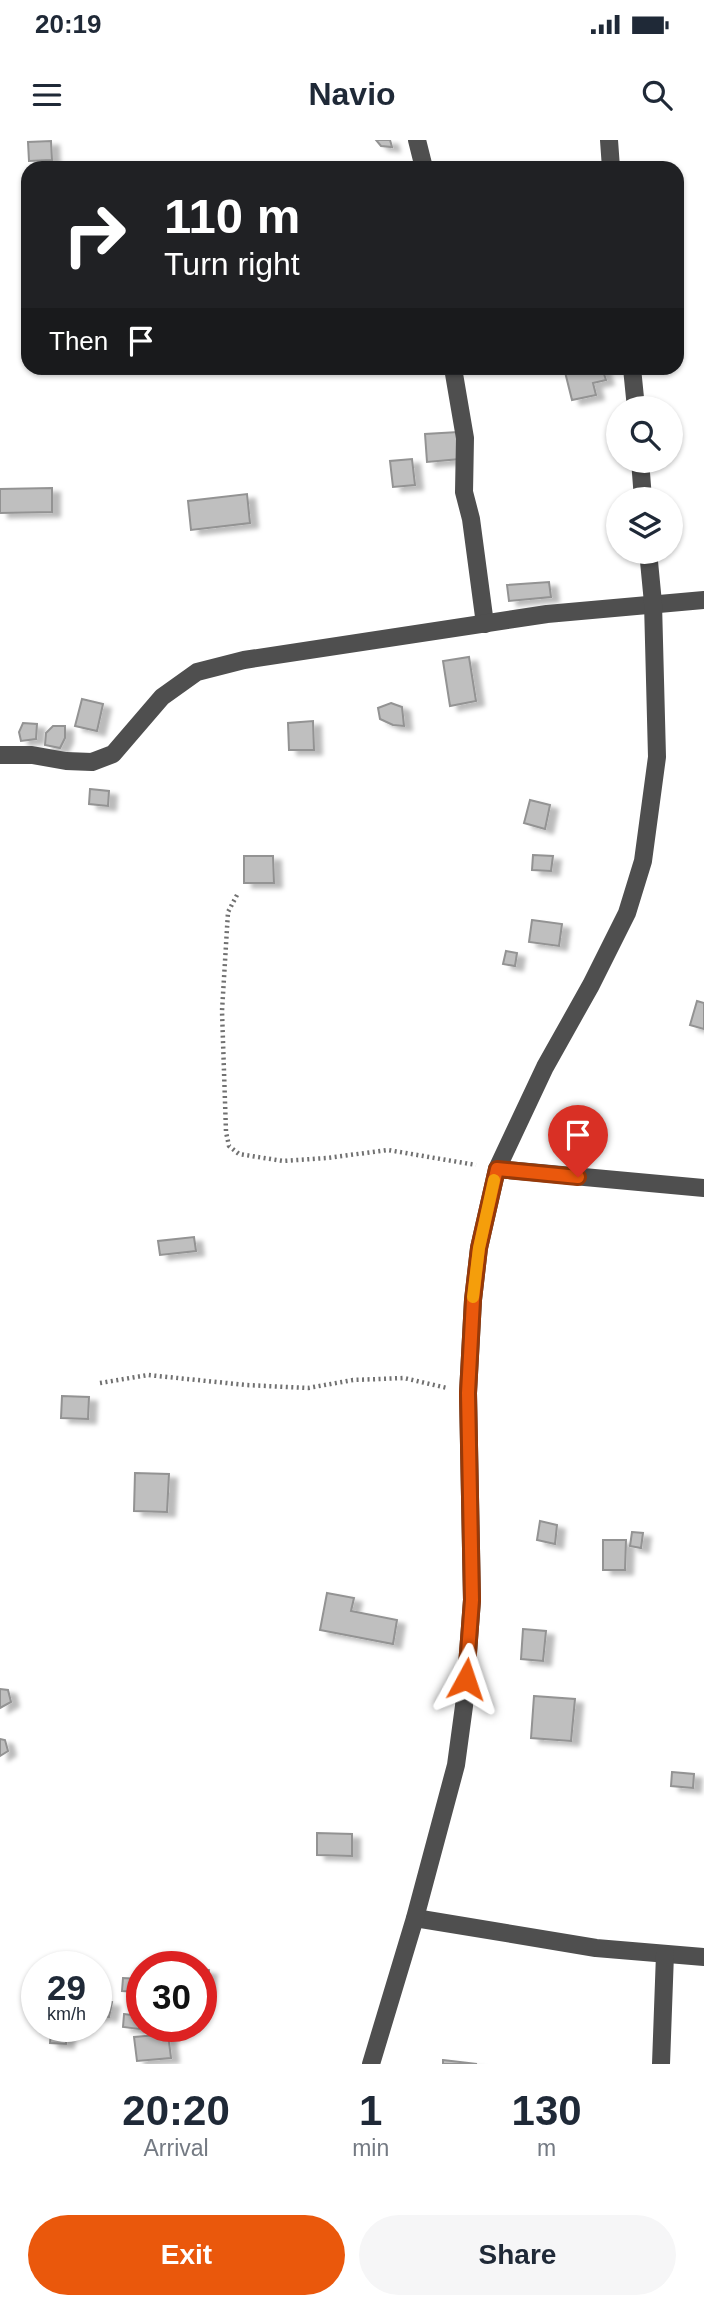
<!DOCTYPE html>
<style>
:root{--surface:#fff;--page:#f6f6f7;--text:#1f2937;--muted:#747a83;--accent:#ea580c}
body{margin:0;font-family:Helvetica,sans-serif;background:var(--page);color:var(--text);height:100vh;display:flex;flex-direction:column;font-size:26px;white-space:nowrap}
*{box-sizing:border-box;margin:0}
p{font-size:23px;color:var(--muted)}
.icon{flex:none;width:38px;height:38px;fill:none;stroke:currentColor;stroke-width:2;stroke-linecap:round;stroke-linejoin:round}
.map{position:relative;height:1924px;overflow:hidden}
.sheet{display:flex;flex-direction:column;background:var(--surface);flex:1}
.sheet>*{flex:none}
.hud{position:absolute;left:21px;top:21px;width:663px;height:214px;border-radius:21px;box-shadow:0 2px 5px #0004;background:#202124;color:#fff;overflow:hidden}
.tools{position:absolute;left:606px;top:256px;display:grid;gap:14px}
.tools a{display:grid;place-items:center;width:77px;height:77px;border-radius:50%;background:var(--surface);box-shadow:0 2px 5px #0004;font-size:35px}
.speed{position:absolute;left:21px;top:1811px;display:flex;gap:14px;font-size:35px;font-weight:700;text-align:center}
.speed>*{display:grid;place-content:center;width:91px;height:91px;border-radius:50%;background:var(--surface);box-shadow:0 2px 5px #0004;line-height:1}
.speed small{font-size:18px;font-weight:400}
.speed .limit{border:10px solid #d22;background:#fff;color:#111}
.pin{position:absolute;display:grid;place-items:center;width:60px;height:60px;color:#fff;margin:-72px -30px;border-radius:50% 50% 50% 0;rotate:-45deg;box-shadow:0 0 7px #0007}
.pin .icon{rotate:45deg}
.me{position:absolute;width:77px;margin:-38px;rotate:5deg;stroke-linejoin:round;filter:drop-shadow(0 0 5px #0008)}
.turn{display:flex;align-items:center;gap:24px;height:147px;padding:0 28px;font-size:32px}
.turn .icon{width:91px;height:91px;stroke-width:2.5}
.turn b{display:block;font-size:49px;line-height:60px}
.then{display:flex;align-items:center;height:66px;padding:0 28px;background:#0003;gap:14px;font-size:26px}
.eta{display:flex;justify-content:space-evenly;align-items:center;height:119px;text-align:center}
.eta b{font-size:42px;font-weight:600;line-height:49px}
.cta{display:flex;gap:14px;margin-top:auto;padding:14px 28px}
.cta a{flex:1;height:80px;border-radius:42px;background:var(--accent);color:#fff;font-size:28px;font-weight:600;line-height:80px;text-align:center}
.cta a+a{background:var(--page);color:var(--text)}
.status{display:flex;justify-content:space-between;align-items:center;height:49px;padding:0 35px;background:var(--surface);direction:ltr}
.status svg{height:19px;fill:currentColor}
header{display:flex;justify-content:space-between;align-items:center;height:91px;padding:0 28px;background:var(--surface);font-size:32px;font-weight:600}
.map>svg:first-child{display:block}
</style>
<div class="status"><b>20:19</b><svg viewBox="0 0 49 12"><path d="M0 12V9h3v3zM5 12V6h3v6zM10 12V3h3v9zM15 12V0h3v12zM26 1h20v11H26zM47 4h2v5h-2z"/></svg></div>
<header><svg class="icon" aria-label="menu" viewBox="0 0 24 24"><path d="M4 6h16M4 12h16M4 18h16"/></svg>Navio<svg class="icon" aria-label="search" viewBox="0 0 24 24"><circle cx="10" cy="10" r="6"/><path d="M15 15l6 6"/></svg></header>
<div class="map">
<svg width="704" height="1924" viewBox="0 0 704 1924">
<defs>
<filter id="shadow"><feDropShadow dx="8" dy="4.5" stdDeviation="2" flood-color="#0004"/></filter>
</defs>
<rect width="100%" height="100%" fill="#fff"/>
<g fill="#bfbfbf" stroke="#939393" stroke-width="2" filter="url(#shadow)">
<path d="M376 0H390L392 7 381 6Z"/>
<path d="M51 1 52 20 29 21 28 2Z"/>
<path d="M564 228H602L606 240 593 243 596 255 572 260Z"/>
<path d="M458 292 460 319 427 322 425 294Z"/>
<path d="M412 319 415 345 393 347 390 321Z"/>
<path d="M52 348V372L0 373V349Z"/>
<path d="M247 354 250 383 191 390 188 361Z"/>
<path d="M549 442 551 457 509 461 507 445Z"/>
<path d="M469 517 476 561 450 566 443 521Z"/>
<path d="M82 559 103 564 97 591 75 586Z"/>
<path d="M391 563 402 567 404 586 393 585 380 579 378 568Z"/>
<path d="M313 581 314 610H289L288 583Z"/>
<path d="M23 583 37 584 36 599 21 601 19 592Z"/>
<path d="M53 586H65V598L60 608 45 605 46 593Z"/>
<path d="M90 649 109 651 108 666 89 664Z"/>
<path d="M530 660 550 665 545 689 524 683Z"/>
<path d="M533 715 553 716 551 731 532 730Z"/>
<path d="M244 716H273L274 743H244Z"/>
<path d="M532 780 562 784 559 806 529 802Z"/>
<path d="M506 811 517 813 515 826 503 824Z"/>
<path d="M697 861 704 863V889L690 885Z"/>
<path d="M194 1097 196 1111 160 1115 158 1101Z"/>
<path d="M62 1256 89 1257 88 1279 61 1278Z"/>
<path d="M135 1333 169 1334 167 1372 134 1371Z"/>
<path d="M540 1381 557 1385 555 1404 537 1400Z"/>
<path d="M632 1392 643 1393 641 1408 630 1406Z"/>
<path d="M603 1400H626L625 1430H603Z"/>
<path d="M327 1453 354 1458 351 1471 397 1480 393 1504 320 1490Z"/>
<path d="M523 1489 546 1491 543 1521 521 1519Z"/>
<path d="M0 1549 8 1550 11 1562 0 1568Z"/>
<path d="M534 1556 575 1559 571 1601 531 1598Z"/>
<path d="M0 1599 5 1600 8 1611 0 1616Z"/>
<path d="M672 1632 694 1634 693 1648 671 1646Z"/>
<path d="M317 1693 352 1694V1716L317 1715Z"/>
<path d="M201 1829 209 1830 207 1849H201Z"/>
<path d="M123 1838 140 1839 138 1852 122 1851Z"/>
<path d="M96 1860 112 1862 109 1877 96 1876Z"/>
<path d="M124 1874 140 1876 139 1889 123 1887Z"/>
<path d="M51 1890 67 1891 66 1904 50 1903Z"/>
<path d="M168 1894 171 1918 137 1921 134 1897Z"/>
<path d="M443 1920 477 1924H443Z"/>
</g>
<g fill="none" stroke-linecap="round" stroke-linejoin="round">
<g stroke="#717171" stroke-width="4.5" stroke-dasharray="2 3.5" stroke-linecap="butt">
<path d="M237 755 228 772 222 871 226 992 229 1006 239 1014 283 1021 327 1018 388 1010 476 1025"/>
<path d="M100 1243 148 1235 246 1245 308 1248 353 1240 404 1238 447 1248"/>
</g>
<g stroke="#4f4f4f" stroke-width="18">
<path d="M417 0 424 28"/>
<path d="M609 0 611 28"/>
<path d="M453 228 465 298 464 352 471 379 485 484"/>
<path d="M632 228 636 268"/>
<path d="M640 320 643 359"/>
<path d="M0 615H32L66 621 92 622 113 614 162 557 197 532 244 520 547 474 704 460"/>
<path d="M497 1029 704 1048"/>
<path d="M415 1778 596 1808 704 1817"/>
<path d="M371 1924 415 1778 456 1625 464 1566 472 1460 468 1253 473 1160 479 1108 497 1029 545 927 591 845 627 773 643 721 657 617 653 463 648 411"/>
<path d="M661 1924 665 1814"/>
</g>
</g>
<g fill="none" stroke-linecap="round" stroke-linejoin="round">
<defs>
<path id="route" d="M466 1539 472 1460 468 1253 473 1160 479 1108 497 1029 578 1037"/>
</defs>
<use href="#route" stroke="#983908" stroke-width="18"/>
<use href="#route" stroke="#ea580c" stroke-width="12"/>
<path stroke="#f59e0b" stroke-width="12" d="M473 1157 479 1108 494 1040"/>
</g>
</svg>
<div class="tools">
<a><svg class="icon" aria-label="search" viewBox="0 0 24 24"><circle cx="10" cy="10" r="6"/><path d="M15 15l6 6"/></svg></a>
<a><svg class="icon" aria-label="layers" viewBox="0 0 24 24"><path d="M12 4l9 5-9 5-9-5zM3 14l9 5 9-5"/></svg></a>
</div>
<div class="speed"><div>29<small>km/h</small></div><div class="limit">30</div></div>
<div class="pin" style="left:578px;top:1037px;background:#d93025"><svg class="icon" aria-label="arrive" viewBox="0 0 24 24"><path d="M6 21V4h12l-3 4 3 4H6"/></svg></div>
<svg class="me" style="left:466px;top:1539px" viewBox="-20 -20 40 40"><path d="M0-17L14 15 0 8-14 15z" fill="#ea580c" stroke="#fff" stroke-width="4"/></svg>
<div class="hud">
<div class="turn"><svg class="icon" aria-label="right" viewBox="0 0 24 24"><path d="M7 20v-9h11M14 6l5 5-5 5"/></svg><div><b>110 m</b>Turn right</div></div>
<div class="then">Then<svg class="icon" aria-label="arrive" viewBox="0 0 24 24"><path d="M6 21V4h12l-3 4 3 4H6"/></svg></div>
</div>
</div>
<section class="sheet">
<div class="eta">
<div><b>20:20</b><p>Arrival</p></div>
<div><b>1</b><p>min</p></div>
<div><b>130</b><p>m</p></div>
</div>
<div class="cta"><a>Exit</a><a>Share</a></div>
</section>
